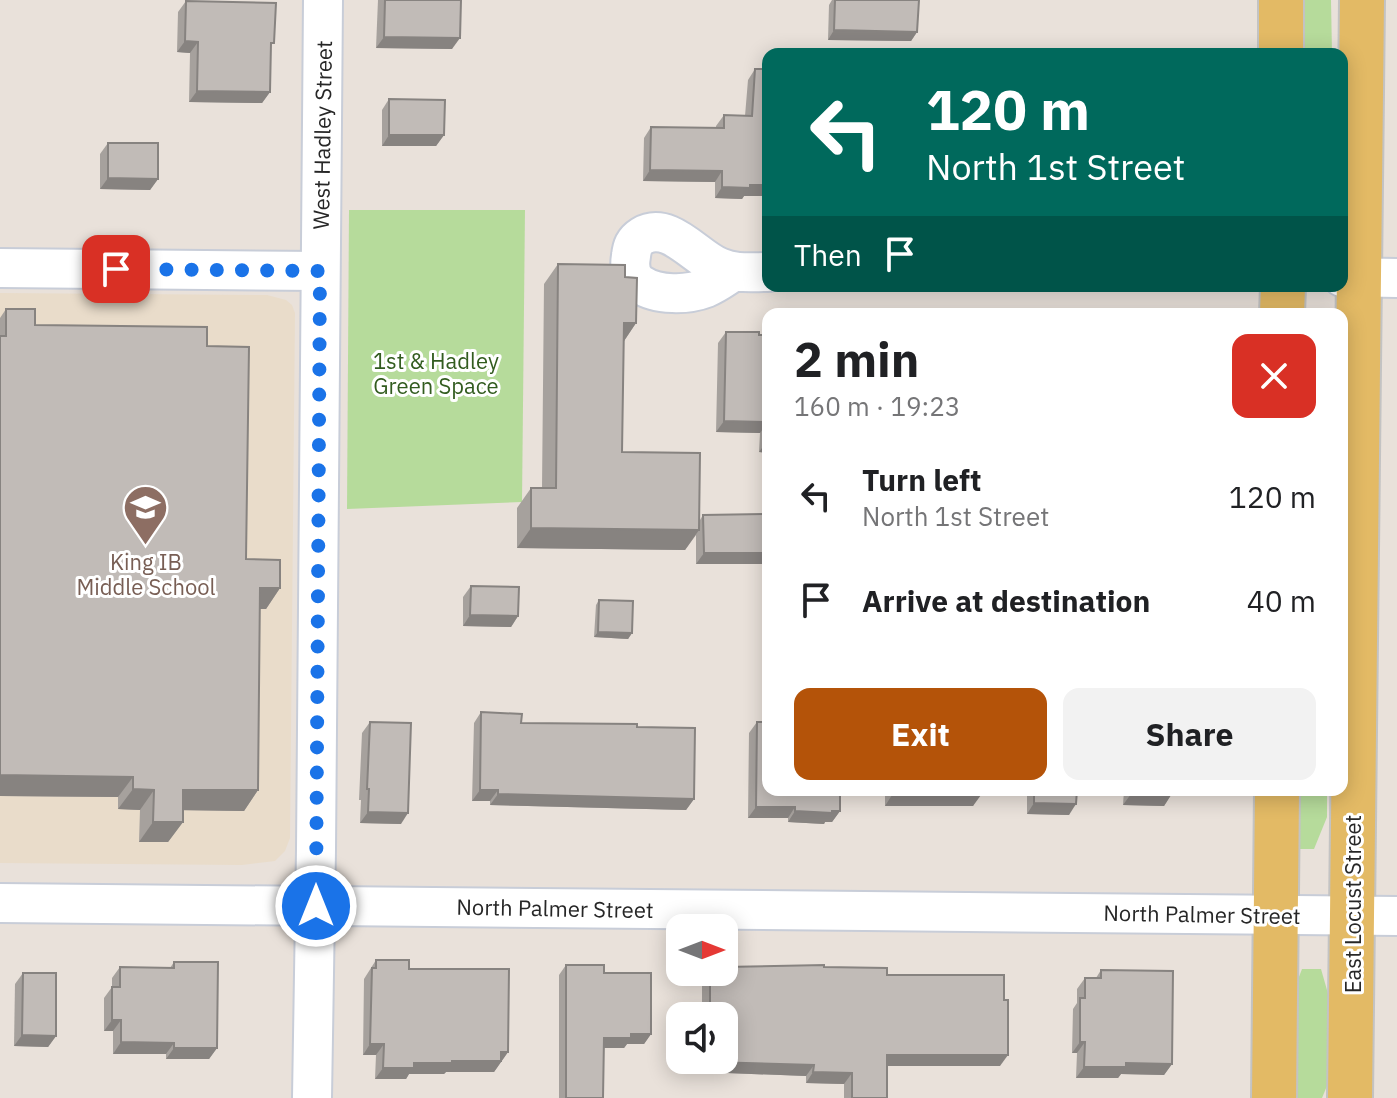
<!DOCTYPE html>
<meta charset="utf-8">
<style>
:root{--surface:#fff;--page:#f2f2f2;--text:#202124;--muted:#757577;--accent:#b45309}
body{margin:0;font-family:"IBM Plex Sans",sans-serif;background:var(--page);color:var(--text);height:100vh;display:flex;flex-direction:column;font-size:30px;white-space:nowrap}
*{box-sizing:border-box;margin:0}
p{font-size:26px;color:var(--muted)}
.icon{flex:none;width:44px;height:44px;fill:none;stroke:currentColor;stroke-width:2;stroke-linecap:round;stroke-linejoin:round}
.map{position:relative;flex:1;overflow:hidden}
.panel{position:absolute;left:762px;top:308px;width:586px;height:488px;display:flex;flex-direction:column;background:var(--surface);border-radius:16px;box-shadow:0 4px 20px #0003}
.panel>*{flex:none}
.hud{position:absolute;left:762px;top:48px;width:586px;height:244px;border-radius:16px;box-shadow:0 4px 20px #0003;background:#00695c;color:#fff;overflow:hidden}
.needle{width:52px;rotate:90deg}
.tools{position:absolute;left:666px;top:914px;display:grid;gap:16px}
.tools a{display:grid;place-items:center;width:72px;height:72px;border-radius:16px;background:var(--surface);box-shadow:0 4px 20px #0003;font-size:40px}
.pin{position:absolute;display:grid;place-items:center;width:68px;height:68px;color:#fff;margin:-34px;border-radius:16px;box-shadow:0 4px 12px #0006}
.me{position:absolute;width:88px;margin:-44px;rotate:0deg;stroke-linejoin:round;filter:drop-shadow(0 0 6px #0008)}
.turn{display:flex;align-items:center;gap:28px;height:168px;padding:0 32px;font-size:36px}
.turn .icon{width:104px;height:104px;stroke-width:2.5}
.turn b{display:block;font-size:56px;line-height:68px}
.then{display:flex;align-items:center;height:76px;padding:0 32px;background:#0003;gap:16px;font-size:30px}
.round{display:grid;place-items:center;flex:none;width:84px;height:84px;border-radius:16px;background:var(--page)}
.summary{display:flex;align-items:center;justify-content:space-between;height:136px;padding:0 32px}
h1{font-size:48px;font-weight:700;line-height:60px}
.primary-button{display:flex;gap:16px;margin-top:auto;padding:16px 32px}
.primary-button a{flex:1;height:92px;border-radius:16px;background:var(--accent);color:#fff;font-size:32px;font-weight:700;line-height:92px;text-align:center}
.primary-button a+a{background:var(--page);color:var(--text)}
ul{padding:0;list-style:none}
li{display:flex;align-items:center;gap:24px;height:104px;padding:0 32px}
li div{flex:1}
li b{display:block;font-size:30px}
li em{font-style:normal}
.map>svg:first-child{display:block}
</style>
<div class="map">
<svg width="1397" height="1098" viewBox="0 0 1397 1098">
<rect width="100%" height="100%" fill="#e9e1da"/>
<path fill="#e9dcca" d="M0 293 267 295 286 300 292 305 295 313 290 838 285 851 275 861 242 865 0 863Z"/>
<g fill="#b6db9b">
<path d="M1294 0H1331L1332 54H1294Z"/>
<path d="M349 210H525L522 502 347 509Z"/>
<path d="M1287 790H1327V817L1314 849H1297Z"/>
<path d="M1302 969H1321L1331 1004 1329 1081 1322 1098H1291L1292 995Z"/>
</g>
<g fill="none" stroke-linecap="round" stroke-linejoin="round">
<defs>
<g id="minor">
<path d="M0 268 320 271"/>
<path d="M733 272C725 277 716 284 706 288 688 295 657 296 640 284 631 278 629 267 631 256 632 247 634 241 642 236 669 220 696 258 719 267 734 274 751 272 768 272"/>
<path d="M1342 277 1397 278"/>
<path d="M0 903 1397 916"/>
<path d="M312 1098 316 850 323 0"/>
</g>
<g id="major">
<path d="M1281 0V54"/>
<path d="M1282 314 1283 286"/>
<path d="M1274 1098 1277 790"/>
<path d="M1350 1098 1362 0"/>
</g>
</defs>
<use href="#minor" stroke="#c8cdd8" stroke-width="42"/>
<use href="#major" stroke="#c3c3c3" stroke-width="48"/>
<use href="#minor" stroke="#fff" stroke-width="38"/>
<use href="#major" stroke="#e3ba65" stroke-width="44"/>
</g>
<g fill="#a6a19d">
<path d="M378 0H461L452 49 376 48Z"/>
<path d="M832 0H919L917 32 911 41 828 40 829 5Z"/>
<path d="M186 1 271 49 270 92 262 103 189 102 190 53 177 52 178 12Z"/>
<path d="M755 69H768V196H744L742 199 715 198V182L643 181 644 138 651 127 716 128V126L724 115 745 116 748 80Z"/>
<path d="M389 99 444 135 436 146H382V110Z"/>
<path d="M108 143 158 179 150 190 100 189V154Z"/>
<path d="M558 264 625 277 636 323 624 341 622 452 700 520 703 515 768 514V564H696V535L685 550 517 548V508L531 488H542L544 284Z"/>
<path d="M6 309 35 325 207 346 246 559 280 588 266 609H260L258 790 244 811 183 810V822L168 842H139L140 810 118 809V797L0 796V318Z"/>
<path d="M726 332 768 335V453L759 452 760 433 716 432 718 343Z"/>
<path d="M471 586 518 616 511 627 463 626V597Z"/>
<path d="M599 600 632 633 628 639 594 637 596 605Z"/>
<path d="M481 712 521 723 637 727 694 799 686 810 490 805V801H472L474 723Z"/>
<path d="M370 722 401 824 360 823 361 800H359L362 733Z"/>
<path d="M757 722 840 811 832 822H825L824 824 788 822V818H748L749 733Z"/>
<path d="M885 790H981L973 806H885Z"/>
<path d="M1027 790H1077L1069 815 1027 814Z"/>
<path d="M1124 790H1171V795L1164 806 1123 805Z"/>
<path d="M376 960 409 969 508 1052 494 1072H446L444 1074H409L406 1079H375L376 1055H363L364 979Z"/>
<path d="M174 962 217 1048 209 1059H166V1054H113V1031H104V998L112 987V978L120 967 170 968Z"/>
<path d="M566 965 604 973 651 1034 644 1044H627L624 1048H604L603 1098H559V975Z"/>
<path d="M824 967 887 975 1000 1066H887V1098H844V1084L806 1083V1076L702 1072V1060H724V1016H702V978L706 972Z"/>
<path d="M1101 970 1172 1064 1164 1075 1121 1074 1118 1078H1076L1077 1053H1072L1073 1009 1077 1003V989L1085 978H1096Z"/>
<path d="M23 973 56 1036 48 1047 14 1046 15 984Z"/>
</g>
<g fill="#878380">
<path d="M834 30 917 32 911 41 828 40Z"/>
<path d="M384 37 460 38 452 49 376 48Z"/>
<path d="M185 41 198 42 190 53 177 52Z"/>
<path d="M197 91 270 92 262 103 189 102Z"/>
<path d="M389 135H444L436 146H382Z"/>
<path d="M650 170 722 171 715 182 643 181Z"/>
<path d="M108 178 158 179 150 190 100 189Z"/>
<path d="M750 185H768V196H744L742 199 715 198 722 187Z"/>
<path d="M624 323H636L622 344Z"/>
<path d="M724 421 768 422 760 433 716 432Z"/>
<path d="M767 441 768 453 759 452Z"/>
<path d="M531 528 699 530 685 550 517 548Z"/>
<path d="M704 553H768V564H696Z"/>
<path d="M260 588H280L266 609H246Z"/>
<path d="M470 615 518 616 511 627 463 626Z"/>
<path d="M598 632 632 633 628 639 594 637Z"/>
<path d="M0 775 133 777 118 797 0 796Z"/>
<path d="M133 789 154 790 140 810 118 809Z"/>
<path d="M183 790H258L244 811 169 810Z"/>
<path d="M480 790H498L490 801H472Z"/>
<path d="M498 794 694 799 686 810 490 805Z"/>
<path d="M1131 794 1171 795 1164 806 1123 805Z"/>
<path d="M892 795H981L973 806H885Z"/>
<path d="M1034 803 1076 804 1069 815 1027 814Z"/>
<path d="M756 807H795L788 818H748Z"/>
<path d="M795 811H840L832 822H825L824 824 788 822Z"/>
<path d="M368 812 408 813 401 824 360 823Z"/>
<path d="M153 822H183L168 842H139Z"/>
<path d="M112 1020H121L113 1031H104Z"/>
<path d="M631 1034H651L644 1044H627L624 1048H597L604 1038Z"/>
<path d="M22 1035 56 1036 48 1047 14 1046Z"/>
<path d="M121 1042 174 1043 166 1054H113Z"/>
<path d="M1080 1042H1085L1077 1053H1072Z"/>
<path d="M370 1044H384L376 1055H363Z"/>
<path d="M174 1048H217L209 1059H166Z"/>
<path d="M501 1052H508L494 1072H446L444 1074H409L406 1079H375L383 1068 414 1063Z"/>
<path d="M887 1055H1008L1000 1066H880Z"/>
<path d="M709 1062 814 1065 806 1076 702 1072Z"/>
<path d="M1126 1063 1172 1064 1164 1075 1121 1074 1118 1078H1076L1084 1067Z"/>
<path d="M813 1072 852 1073 844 1084 806 1083Z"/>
</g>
<g fill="#c1bbb7" stroke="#878380" stroke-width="2">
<path d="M385 0H461L460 38 384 37Z"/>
<path d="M835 0H919L917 32 834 30Z"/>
<path d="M186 1 276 3 274 43H271L270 92 197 91 198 42 185 41Z"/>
<path d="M755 69H768V185H750V188L722 187V171L650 170 651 127 724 128V115L752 116Z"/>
<path d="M389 99 445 100 444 135H389Z"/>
<path d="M108 143H158V179L108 178Z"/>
<path d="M558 264 625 265V277L637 278 636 323H624L622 452 700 453 699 530 531 528V488H556Z"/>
<path d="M6 309H35V325L207 327V346L249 347 246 559 280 560V588H260L258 790H183V822H153L154 790 133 789V777L0 775V336H6Z"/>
<path d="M726 332H759V335H768V441V422L724 421Z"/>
<path d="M768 514V553H704L703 515Z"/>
<path d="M471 586 519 587 518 616 470 615Z"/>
<path d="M599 600 633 601 632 633 598 632Z"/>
<path d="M481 712 522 714 521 723 637 724V727L695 728 694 799 498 794V790H480Z"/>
<path d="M370 722 411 723 408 813 368 812 369 789H367Z"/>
<path d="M757 722H768V790H840V811H832V813L795 811V807H756Z"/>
<path d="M893 790H981V795H892Z"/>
<path d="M1034 790H1077L1076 804 1034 803Z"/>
<path d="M1131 790H1171V795L1131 794Z"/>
<path d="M376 960H409V969H509L508 1052H501V1061H452V1063H414V1068H383L384 1044H370L372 968H376Z"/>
<path d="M174 962H218L217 1048H174V1043L121 1042V1020H112V987H120V967L174 968Z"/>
<path d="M566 965H604V973H651V1034H631V1038H604L603 1098H566Z"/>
<path d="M824 965V967L887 968V975H1004V1000H1008V1055H887V1098H852V1073L813 1072 814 1065 709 1062V1060H724V1016H710V972H724V967Z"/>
<path d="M1101 970 1173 971 1172 1064 1126 1063V1067H1084L1085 1042H1080V998H1085V978H1101Z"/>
<path d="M23 973H56V1036L22 1035Z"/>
</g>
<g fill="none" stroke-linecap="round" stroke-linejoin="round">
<path stroke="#1a73e8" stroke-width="14" stroke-dasharray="0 25.2" d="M116 269 320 271 316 906"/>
</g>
<defs>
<symbol id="school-pin" viewBox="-11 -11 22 30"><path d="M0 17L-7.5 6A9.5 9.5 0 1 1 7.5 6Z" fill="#8d6e63" stroke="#fff"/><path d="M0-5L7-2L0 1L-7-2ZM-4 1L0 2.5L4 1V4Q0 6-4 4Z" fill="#fff"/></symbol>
</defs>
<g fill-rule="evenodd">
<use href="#school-pin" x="120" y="482" width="51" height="69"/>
</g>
<g text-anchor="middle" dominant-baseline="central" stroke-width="6" stroke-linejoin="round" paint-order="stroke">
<g font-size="22" fill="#272727" stroke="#fff">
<text transform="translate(322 135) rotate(-89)">West Hadley Street</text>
<text transform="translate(1352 904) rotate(-90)">East Locust Street</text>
<text transform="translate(555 908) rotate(1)">North Palmer Street</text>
<text transform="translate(1202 914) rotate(1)">North Palmer Street</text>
</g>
<g font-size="22" fill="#325c1f" stroke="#fff">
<text x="436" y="360">1st &amp; Hadley<tspan x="436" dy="25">Green Space</tspan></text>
</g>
<g font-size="22" fill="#785e54" stroke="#fff">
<text x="146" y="561">King IB<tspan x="146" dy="25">Middle School</tspan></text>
</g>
</g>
</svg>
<div class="tools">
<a><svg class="needle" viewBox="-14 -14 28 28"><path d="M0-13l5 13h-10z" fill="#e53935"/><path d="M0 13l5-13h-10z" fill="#757577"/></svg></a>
<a><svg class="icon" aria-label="sound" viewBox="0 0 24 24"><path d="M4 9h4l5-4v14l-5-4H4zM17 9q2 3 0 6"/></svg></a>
</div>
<div class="pin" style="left:116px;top:269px;background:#d93025"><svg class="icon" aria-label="arrive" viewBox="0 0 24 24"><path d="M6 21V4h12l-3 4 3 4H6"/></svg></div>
<svg class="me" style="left:316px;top:906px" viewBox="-20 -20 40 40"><circle r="17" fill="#1a73e8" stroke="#fff" stroke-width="3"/><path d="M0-11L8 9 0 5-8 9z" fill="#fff"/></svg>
<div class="hud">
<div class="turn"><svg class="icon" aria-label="left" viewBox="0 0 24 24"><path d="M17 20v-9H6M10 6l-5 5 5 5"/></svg><div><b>120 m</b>North 1st Street</div></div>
<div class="then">Then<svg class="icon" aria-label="arrive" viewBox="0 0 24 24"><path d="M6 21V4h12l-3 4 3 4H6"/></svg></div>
</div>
<section class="panel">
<div class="summary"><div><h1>2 min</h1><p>160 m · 19:23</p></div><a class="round" style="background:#d93025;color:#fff"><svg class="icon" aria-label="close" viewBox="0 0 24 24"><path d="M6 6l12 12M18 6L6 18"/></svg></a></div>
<ul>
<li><svg class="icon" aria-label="left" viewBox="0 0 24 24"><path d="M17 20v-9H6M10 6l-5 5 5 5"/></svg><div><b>Turn left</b><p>North 1st Street</p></div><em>120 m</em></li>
<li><svg class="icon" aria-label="arrive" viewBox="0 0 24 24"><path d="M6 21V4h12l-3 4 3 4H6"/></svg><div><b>Arrive at destination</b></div><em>40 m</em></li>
</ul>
<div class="primary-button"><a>Exit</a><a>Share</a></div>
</section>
</div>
